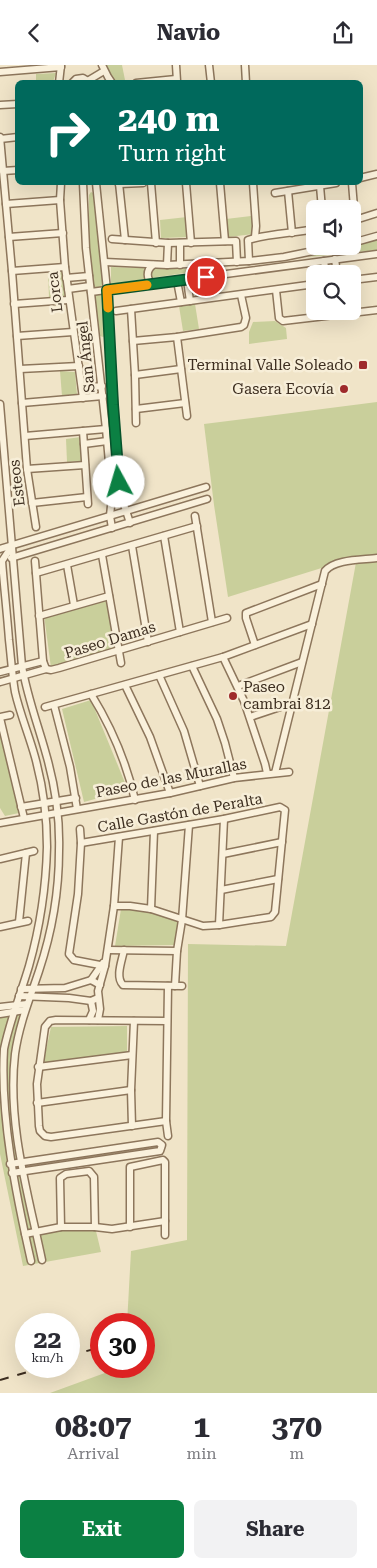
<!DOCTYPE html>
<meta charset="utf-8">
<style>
:root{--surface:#fff;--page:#f2f2f3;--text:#2b2b33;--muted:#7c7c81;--accent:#0b8043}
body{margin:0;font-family:"Roboto Serif",serif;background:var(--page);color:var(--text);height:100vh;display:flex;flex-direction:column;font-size:19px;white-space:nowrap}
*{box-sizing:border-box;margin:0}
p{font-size:16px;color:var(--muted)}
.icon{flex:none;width:28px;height:28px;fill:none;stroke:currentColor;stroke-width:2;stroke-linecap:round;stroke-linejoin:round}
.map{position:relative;height:1328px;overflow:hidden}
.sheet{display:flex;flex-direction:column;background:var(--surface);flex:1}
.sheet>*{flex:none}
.top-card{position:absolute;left:15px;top:15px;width:348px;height:105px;border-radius:8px;box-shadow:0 5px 20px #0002;background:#00695c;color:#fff;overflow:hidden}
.controls{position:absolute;left:306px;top:135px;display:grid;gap:10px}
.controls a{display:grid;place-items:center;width:55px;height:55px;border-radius:8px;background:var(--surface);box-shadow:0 5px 20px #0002;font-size:25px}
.speed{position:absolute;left:15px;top:1248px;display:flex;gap:10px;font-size:25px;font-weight:700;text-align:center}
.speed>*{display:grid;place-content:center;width:65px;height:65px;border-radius:50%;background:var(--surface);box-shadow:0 5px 20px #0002;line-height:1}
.speed small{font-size:12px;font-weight:400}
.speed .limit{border:8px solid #d22;background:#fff;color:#111}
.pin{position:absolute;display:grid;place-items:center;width:42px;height:42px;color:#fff;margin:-21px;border:2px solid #fff;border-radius:50%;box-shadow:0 1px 5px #0007}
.me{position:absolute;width:55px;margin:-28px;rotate:354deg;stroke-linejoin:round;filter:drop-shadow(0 0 4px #0008)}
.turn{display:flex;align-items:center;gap:18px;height:105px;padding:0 20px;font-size:22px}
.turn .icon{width:65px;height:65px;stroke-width:2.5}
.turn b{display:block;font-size:35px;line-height:42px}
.eta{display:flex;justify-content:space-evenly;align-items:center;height:85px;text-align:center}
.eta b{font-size:30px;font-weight:700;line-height:35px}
.button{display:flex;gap:10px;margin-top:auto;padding:10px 20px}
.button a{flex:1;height:58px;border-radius:8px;background:var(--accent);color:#fff;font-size:20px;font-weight:700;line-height:58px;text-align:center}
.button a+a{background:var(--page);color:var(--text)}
header{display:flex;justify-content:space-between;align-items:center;height:65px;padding:0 20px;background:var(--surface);font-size:22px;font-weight:700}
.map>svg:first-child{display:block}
</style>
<header><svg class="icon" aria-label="back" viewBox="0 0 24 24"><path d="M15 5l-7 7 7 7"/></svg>Navio<svg class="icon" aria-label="share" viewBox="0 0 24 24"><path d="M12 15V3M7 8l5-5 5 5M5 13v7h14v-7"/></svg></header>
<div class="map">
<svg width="377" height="1328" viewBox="0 0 377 1328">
<rect width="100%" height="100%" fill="#f0e4c8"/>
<g fill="#c9cf9b">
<path d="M105 0H122L125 15 112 16Z"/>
<path d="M56 8 53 17H36V9Z"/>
<path d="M91 127 95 129 107 270 103 272 100 271 88 186 89 130Z"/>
<path d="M352 136 351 144H328L327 139Z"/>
<path d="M251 151 254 169 228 172 226 154Z"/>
<path d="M187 152 189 172 161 173 160 155Z"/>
<path d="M377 174V185L308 192Z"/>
<path d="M111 202 173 204 218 203 111 219Z"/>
<path d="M64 207 65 231 49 232 48 208Z"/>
<path d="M195 239 199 264 183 266 179 241Z"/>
<path d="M275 256 286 263 287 274 249 279V267L253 257Z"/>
<path d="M60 306 75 307 77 330 62 331Z"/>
<path d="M377 337V1328H50L124 1301H144V1259H127L131 1186 187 1175 188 879 286 881 357 492 228 532 214 440 204 359Z"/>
<path d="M81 372 82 396 67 397 66 374Z"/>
<path d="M107 533 114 585 51 603 44 550Z"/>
<path d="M91 635 128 725 84 737 62 644Z"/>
<path d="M0 661 19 748 5 751 0 743Z"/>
<path d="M121 844 150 847 180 858 175 880 115 881Z"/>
<path d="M25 945 13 1019 22 1097 11 1099 12 1108 24 1106 36 1167 95 1162 101 1187 23 1201 0 1089V949Z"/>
<path d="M127 961V987L43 999 51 962Z"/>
</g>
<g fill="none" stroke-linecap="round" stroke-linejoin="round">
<defs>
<g id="minor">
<path d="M102 0 108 12 112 18"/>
<path d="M176 0 177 16"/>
<path d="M209 0 211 18"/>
<path d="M245 0 246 18"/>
<path d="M0 7 61 2"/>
<path d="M89 15 104 6"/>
<path d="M59 18 61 0"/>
<path d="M72 18 76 14 83 13 91 18"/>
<path d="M136 18 176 14"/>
<path d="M0 40 18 39"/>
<path d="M0 72 12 206 27 404 36 462"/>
<path d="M0 74 18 72"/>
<path d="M3 106 18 105"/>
<path d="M360 113 377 109"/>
<path d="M61 118 60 135 65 202 83 333"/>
<path d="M83 118 86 183 106 364 112 431 110 451 112 463"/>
<path d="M96 118 107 225 118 405 121 430 130 458"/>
<path d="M119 118 125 175"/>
<path d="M151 118 156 178"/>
<path d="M186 118 191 178"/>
<path d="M220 118 225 176"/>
<path d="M253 118 256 161 255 172"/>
<path d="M352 118 355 155"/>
<path d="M119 119 143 118"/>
<path d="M320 121 322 144"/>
<path d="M288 126 292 168"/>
<path d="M275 128 336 118"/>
<path d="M6 139 60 135"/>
<path d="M352 156 377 148"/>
<path d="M9 172 63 168"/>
<path d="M112 174 168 178 236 176 237 197"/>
<path d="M180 178V200"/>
<path d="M352 178 377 171"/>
<path d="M335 194 337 209"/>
<path d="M249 196 248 175C266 169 295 168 315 164"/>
<path d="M324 196 326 209"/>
<path d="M105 197 167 200 249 196 284 192 338 181"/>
<path d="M167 200 168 178"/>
<path d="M12 206 65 202"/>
<path d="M66 213 89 211"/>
<path d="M187 215 190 236"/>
<path d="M352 215 377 212"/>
<path d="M177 216 181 237"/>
<path d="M153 219C146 214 146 205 153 200"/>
<path d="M68 224 90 221"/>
<path d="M276 225 279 253 283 256 377 245"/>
<path d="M91 227 377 189"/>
<path d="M14 239 68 235"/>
<path d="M131 244 135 310 136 358"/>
<path d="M116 246 315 219"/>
<path d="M17 271 73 267"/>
<path d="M177 272 187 351"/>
<path d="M133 276 177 272 241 262 244 260 246 253 241 230"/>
<path d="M20 304 79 301"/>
<path d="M135 310 181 304"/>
<path d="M82 323 102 321"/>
<path d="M22 338 103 331"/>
<path d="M0 339 22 601C27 631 38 660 46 689 55 720 60 754 59 786 59 827 52 867 39 906 30 933 19 960 15 989 7 1058 28 1128 42 1195"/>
<path d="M136 344 185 338"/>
<path d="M83 366 88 439"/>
<path d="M25 371 106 364"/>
<path d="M84 379 107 376"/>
<path d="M27 404 85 400"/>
<path d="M32 438 87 432"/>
<path d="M195 451 212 557"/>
<path d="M164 471 180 567"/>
<path d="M12 481 2 496C4 522 7 548 9 575 11 592 12 610 15 627 20 649 29 670 35 692 43 721 47 751 47 782 46 822 40 862 29 901 21 928 10 955 4 984 0 1051 16 1130 31 1196"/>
<path d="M132 481 148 577"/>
<path d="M0 484 206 422"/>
<path d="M102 490 121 598"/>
<path d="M11 493 207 434"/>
<path d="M35 496 43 596 46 604"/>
<path d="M67 500 74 540"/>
<path d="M36 508 197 461"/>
<path d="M39 551 109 531"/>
<path d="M255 580 246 553V548L322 519"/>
<path d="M223 592 244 636 265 699 267 708"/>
<path d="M192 601 217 654 225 678 234 713"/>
<path d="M0 607 43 596"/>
<path d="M159 610 184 666 200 721"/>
<path d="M0 617 46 604 51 605 59 603 227 553"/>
<path d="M125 620 150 672 170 728"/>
<path d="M238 621 302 597"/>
<path d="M91 629C112 663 126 696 135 735"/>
<path d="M54 640 70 702 77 744"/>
<path d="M45 642 223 592 312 559"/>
<path d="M0 652 10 650"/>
<path d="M250 652 292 638"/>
<path d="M0 653 24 753"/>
<path d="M275 708 325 506C335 494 362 495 377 493"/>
<path d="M21 742 76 733"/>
<path d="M0 758 170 728 234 713 289 707"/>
<path d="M80 764 81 778 78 829 69 889 74 895 105 901"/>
<path d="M81 778 224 754 280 742 285 745 275 847 271 852 219 860 203 861 151 844 130 841H114"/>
<path d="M223 789 282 777"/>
<path d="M0 794 34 786"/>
<path d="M221 825 278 814"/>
<path d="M151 844 154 766"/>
<path d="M19 857 26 788"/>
<path d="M219 860 224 754"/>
<path d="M0 862 28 856"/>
<path d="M108 885 177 886"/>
<path d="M124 885C122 896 115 912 123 920L182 921"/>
<path d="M91 915 103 898"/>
<path d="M175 921 177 886 182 855 189 760"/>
<path d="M21 924 65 923 91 915 100 920"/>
<path d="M19 931 69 933 91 936 98 933"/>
<path d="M0 942 27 939"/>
<path d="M0 949 25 945"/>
<path d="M89 955 93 946 91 936"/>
<path d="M98 955 100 944 98 926 105 901 114 841 119 772"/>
<path d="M38 1002 132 990"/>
<path d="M37 1038 131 1025"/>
<path d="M166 1056 51 1072 45 1071 40 1066 39 1061 37 1019 45 962 50 956 56 955 167 956"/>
<path d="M132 1061 131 1025 134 956"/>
<path d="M168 1071 166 1056 168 921"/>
<path d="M10 1099 158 1077 162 1080 160 1086 12 1108"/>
<path d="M61 1162 60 1113 66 1109 89 1106 94 1112 95 1162"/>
<path d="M130 1162V1102L163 1095 165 1097V1170"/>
<path d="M25 1169 61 1162H95L112 1164 165 1156"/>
</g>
</defs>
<use href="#minor" stroke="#8d765c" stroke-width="9"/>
<use href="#minor" stroke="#faf1dc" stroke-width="6"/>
<g stroke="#3d2e20" stroke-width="2" stroke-dasharray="9 9" stroke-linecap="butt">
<path d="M69 1291 101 1282"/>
<path d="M0 1315 48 1301"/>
</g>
</g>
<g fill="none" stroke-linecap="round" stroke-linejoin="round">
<defs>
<path id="route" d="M119 417 113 340 107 225 206 212"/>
</defs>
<use href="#route" stroke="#07532c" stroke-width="12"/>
<use href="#route" stroke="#0b8043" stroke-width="9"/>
<path stroke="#f59e0b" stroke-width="9" d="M108 243 107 225 147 220"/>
</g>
<g fill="#9e2a2b" stroke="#f7eed8" stroke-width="2">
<rect x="358" y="295" width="10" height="10" rx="2.5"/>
<circle cx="344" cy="324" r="5"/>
<circle cx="233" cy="631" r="5"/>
</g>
<g text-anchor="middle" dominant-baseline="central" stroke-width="5" stroke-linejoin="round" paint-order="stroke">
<g font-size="15" fill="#3d2e20" stroke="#f7eed8">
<text transform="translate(55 227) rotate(-97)">Lorca</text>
<text transform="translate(86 292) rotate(-96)">San Ángel</text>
<text transform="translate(17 418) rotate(-97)">Esteos</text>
<text transform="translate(110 575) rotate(-17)">Paseo Damas</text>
<text transform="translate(171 713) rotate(-11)">Paseo de las Murallas</text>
<text transform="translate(180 748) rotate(-10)">Calle Gastón de Peralta</text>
</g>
<g font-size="15" fill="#3d2e20" stroke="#f7eed8" text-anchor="end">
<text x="353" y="300">Terminal Valle Soleado</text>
<text x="334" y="324">Gasera Ecovía</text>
<text x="243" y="622" text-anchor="start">Paseo<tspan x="243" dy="17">cambrai 812</tspan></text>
</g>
</g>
</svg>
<div class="controls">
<a><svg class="icon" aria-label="sound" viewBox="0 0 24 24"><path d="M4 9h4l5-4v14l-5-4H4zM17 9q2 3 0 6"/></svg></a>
<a><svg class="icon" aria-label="search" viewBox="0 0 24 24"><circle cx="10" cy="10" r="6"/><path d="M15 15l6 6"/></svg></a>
</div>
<div class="speed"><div>22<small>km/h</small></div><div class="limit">30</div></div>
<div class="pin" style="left:206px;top:212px;background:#d93025"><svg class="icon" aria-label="arrive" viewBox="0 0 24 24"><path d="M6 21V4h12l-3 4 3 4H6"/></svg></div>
<svg class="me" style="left:119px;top:417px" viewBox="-20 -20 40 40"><circle r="19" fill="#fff"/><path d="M0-13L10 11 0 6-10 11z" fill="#0b8043"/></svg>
<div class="top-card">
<div class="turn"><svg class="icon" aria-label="right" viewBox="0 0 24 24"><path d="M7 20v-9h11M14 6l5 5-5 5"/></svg><div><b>240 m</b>Turn right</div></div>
</div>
</div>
<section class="sheet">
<div class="eta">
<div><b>08:07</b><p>Arrival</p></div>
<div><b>1</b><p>min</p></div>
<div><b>370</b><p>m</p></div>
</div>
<div class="button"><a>Exit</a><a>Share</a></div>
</section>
